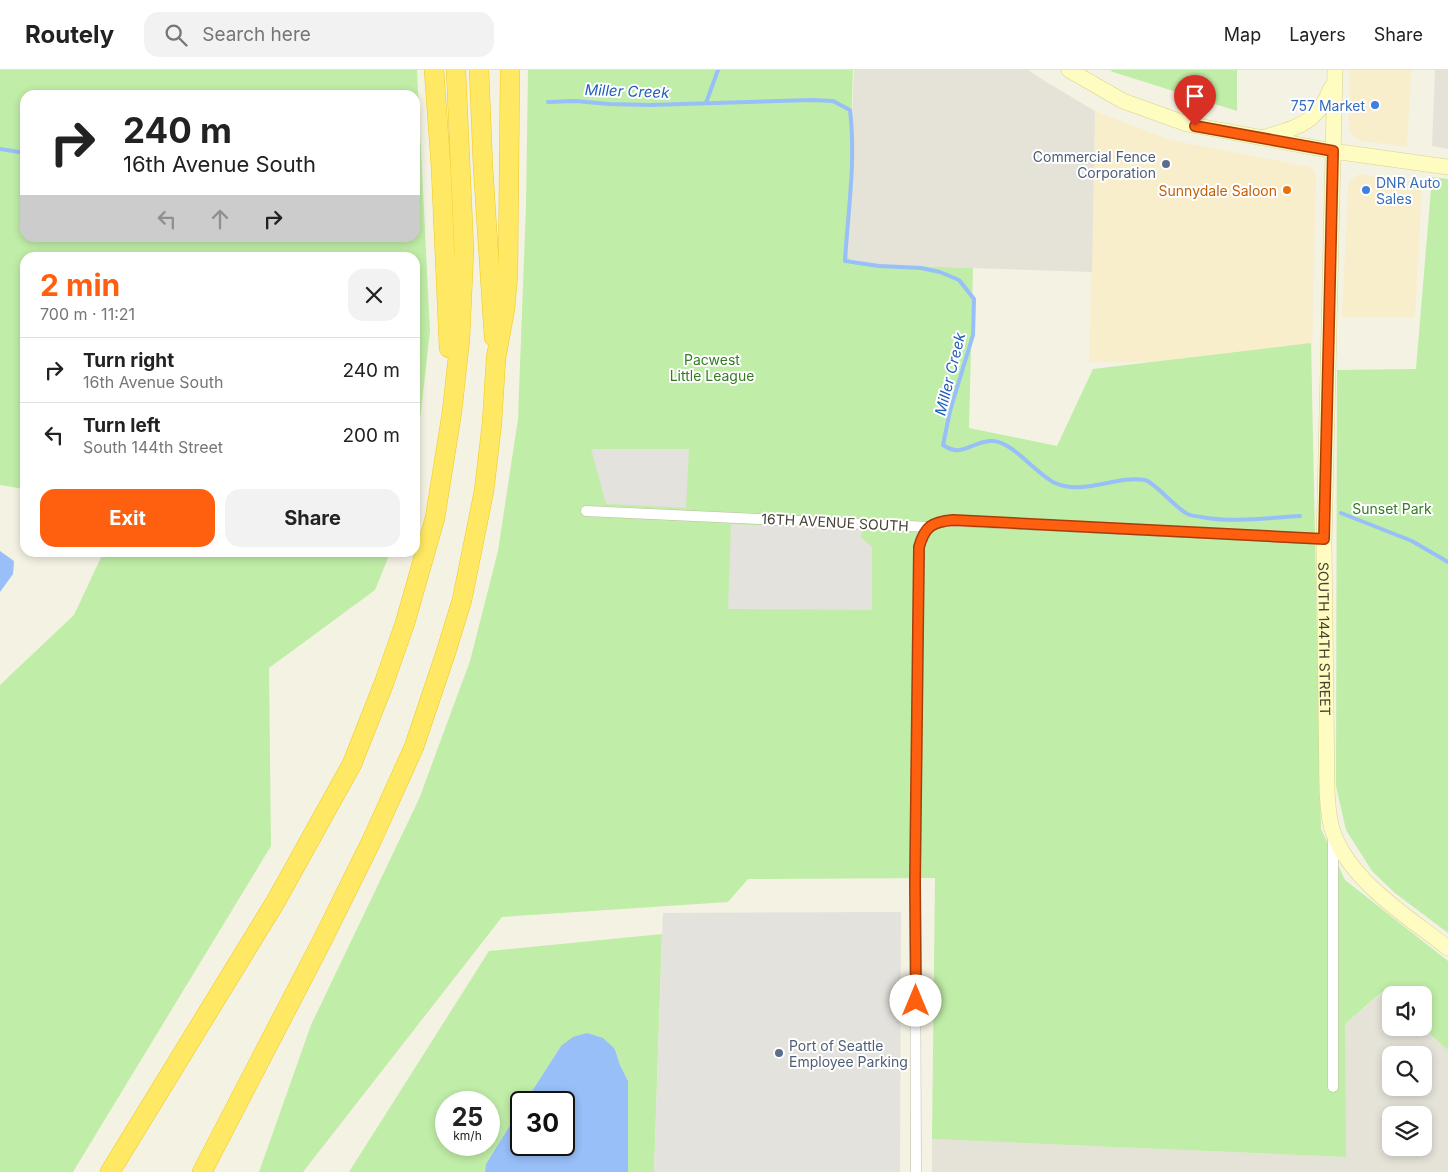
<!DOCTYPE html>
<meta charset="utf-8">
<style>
:root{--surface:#fff;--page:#f2f2f2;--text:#222;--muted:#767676;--line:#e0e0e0;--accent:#ff600f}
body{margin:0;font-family:Inter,sans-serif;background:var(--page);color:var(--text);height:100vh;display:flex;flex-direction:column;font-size:19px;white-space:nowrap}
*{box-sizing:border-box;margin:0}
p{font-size:16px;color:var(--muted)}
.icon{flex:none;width:28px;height:28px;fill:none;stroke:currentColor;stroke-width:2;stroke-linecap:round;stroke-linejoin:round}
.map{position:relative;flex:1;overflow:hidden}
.panel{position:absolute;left:20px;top:182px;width:400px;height:305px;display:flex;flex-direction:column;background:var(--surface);border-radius:15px;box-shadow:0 2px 8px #0003}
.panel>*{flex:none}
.banner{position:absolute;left:20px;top:20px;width:400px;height:152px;border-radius:15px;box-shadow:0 2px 8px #0003;background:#fff;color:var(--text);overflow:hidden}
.buttons{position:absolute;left:1382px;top:916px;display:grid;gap:10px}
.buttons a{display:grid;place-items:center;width:50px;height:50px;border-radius:10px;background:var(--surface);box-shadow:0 2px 8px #0003;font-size:25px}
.speed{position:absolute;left:435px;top:1021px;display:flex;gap:10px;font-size:25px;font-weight:700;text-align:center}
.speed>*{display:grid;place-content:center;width:65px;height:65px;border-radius:50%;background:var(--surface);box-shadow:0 2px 8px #0003;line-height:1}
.speed small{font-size:12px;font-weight:400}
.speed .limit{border:2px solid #111;border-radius:8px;background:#fff;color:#111}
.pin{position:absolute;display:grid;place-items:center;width:42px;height:42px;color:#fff;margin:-51px -21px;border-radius:50% 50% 50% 0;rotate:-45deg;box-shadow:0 0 5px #0007}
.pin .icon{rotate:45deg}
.me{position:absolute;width:55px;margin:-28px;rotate:0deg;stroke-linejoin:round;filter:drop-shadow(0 0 4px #0008)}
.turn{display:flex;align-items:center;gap:18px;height:105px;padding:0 20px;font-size:22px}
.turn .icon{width:65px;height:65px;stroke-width:2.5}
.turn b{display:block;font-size:35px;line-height:42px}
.lanes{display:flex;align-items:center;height:48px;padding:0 20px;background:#0003;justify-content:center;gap:25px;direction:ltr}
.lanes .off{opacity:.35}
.round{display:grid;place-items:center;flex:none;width:52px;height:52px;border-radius:15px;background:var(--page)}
.overview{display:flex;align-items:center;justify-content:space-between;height:85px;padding:0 20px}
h1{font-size:30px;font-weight:700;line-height:38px;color:var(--accent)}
.button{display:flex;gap:10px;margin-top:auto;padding:10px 20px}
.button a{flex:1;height:58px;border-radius:15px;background:var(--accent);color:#fff;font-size:20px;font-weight:700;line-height:58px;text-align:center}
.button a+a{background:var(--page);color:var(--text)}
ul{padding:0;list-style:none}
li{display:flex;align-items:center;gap:15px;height:65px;padding:0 20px;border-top:1px solid var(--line)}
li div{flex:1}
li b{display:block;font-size:19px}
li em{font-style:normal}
header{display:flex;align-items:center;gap:30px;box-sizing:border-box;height:70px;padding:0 25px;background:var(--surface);border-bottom:1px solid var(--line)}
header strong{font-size:24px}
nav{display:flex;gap:28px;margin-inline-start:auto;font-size:18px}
.search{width:350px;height:45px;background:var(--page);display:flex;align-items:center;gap:12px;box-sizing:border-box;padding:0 18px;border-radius:15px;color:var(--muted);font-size:19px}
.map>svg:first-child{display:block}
</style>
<header>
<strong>Routely</strong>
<div class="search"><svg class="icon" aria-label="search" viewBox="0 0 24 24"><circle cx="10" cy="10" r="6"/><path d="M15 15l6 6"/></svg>Search here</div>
<nav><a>Map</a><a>Layers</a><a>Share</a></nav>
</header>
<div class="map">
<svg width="1448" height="1102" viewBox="0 0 1448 1102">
<rect width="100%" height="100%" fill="#f4f2e3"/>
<g fill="#f8eecb">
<path d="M1350 0H1411L1407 77 1362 71 1352 65 1349 59Z"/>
<path d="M1095 41 1170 70 1310 97 1316 104 1312 293 1089 292Z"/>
<path d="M1360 104 1422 113 1415 247H1342L1348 115 1353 108Z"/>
</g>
<g fill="#e5e2d8" fill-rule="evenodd">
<path d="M854 0H1028L1048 13 1095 41 1092 202 846 194Z"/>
<path d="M1435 0H1448V79L1432 76Z"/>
<path d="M1383 922 1391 929V958H1423L1448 980V1102H932V1069L1345 1087V954ZM1391 985H1424V1018H1391ZM1391 1045H1424V1078H1391Z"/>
</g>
<g fill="#c0eda7" fill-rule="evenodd">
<path d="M0 0H417L430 261 415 394V188H25V419L0 415ZM25 25H415V168H25Z"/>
<path d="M528 0H853L847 182 850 192 847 194 973 198 969 358 1057 376 1093 299 1311 273 1321 759 1345 810 1448 891V980L1423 958 1424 925H1391V929L1382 922 1345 954 1346 1087 932 1069 935 808 748 809 728 832 502 847 303 1102H259L311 955 419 729 470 591 498 481 518 349 526 136Z"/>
<path d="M1110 0H1237V41L1113 2Z"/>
<path d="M1432 107 1448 109V863L1395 823 1372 801 1346 760 1336 716 1337 300 1416 299Z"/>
<path d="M103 483H390L375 520 269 598 271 776 73 1102H0V615L74 545Z"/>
<path d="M662 864 654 1102H628V1011L620 995 615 978 561 976 525 1032H521V1038L486 1094 485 1102H349L489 881ZM446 1032H489V1075H446Z"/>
</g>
<g fill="#e3e2dc">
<path d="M591 379H689L686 438 606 434Z"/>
<path d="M731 454 862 459 861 467 872 477V540L728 539Z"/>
<path d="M901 842 900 1102H654L663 843Z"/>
</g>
<g fill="#98bff8">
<path d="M0 481 14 491 13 504 0 522Z"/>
<path d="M587 963 603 968 615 979 620 995 628 1011V1102H485L486 1094 521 1038V1075H564V1032H525L561 976 573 967Z"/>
</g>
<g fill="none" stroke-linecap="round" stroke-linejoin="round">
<g stroke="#98bff8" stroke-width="4">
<path d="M548 32 575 31 609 34 650 35 811 30 833 31 850 40C856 90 848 141 845 191L879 196 921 198 940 202 959 210 974 229 973 265 950 341 943 375C963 389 972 370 993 371 1013 372 1036 404 1055 413 1084 426 1116 405 1145 410 1154 412 1175 437 1186 443 1190 446 1196 446 1201 447 1233 453 1267 448 1300 446"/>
<path d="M706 33 718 0"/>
<path d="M0 79 25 83"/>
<path d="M1341 443 1412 471 1448 492"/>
</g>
<defs>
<g id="street">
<path d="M586 441 929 457 939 452 953 451 1324 469"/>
<path d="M1333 766V1017"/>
<path d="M916 1102 915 812 919 477 922 465 929 457"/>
</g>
<g id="secondary">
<path d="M1069 0 1123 31 1187 54 1333 81 1448 97"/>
<path id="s1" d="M1335 0 1324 472 1327 720C1328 734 1328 748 1333 762 1350 811 1408 847 1448 878"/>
<path d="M1265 67C1299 57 1317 53 1331 18"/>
</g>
<g id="highway">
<path d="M434 0 441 98 449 278"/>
<path d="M479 0 483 97 494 267"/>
<path d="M110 1102 276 831 352 694 384 613 405 553 435 448 452 342 460 269 464 180 456 0"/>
<path d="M202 1102 321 873 371 772 414 677 446 582 462 530 484 421 492 353 496 288 505 239 508 204 510 0"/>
</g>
</defs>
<use href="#street" stroke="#c0bca5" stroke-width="11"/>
<use href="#secondary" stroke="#d8d28d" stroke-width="16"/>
<use href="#highway" stroke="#eec923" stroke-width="20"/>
<use href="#street" stroke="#fff" stroke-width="10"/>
<use href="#secondary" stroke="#fffcc2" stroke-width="15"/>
<use href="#highway" stroke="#ffe863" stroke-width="19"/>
</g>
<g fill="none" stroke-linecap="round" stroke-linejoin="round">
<defs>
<path id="route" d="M916 931 915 812 919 477C925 456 932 452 953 450L1324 469 1333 81 1195 56"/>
</defs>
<use href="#route" stroke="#a63e0a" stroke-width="12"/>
<use href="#route" stroke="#ff600f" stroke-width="9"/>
</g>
<g fill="#3f7fe0" stroke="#fff" stroke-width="2">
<circle cx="1375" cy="35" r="5"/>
<circle cx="1366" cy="120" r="5"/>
</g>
<g fill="#5c6f8a" stroke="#fff" stroke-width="2">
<circle cx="1166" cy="94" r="5"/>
<circle cx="779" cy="983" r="5"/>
</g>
<circle fill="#e8710a" stroke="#fff" stroke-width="2" cx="1287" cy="120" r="5"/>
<g text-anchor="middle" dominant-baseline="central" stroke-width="4" stroke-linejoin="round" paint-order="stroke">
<g font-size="14" fill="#366cbe" stroke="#fff" text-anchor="end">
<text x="1365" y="35">757 Market</text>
<text x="1376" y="112" text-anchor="start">DNR Auto<tspan x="1376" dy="16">Sales</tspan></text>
</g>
<g font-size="14" fill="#4e5e75" stroke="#fff" text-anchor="end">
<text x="1156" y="86">Commercial Fence<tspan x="1156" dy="16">Corporation</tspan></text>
<text x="789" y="975" text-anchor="start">Port of Seattle<tspan x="789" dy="16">Employee Parking</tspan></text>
</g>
<g font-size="14" fill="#c56008" stroke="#fff" text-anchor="end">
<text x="1277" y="120">Sunnydale Saloon</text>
</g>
<g font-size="14" fill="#327d20" stroke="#fff">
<text x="712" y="289">Pacwest<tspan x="712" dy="16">Little League</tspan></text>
<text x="1392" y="438">Sunset Park</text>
</g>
<g font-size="14" fill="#464233" stroke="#fff">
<text transform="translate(835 452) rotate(3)">16TH AVENUE SOUTH</text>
<text stroke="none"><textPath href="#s1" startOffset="569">SOUTH 144TH STREET</textPath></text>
</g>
<g font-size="15" font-style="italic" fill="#215ebd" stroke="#fff">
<text transform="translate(627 21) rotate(2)">Miller Creek</text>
<text transform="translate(950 304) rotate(-76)">Miller Creek</text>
</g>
</g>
</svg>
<div class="buttons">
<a><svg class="icon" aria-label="sound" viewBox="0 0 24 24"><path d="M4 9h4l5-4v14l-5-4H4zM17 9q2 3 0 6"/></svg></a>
<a><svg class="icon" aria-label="search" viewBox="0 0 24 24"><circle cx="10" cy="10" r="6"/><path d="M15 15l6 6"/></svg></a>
<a><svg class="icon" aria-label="layers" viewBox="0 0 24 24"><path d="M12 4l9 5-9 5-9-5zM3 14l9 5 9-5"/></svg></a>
</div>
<div class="speed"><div>25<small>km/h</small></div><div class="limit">30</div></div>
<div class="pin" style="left:1195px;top:56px;background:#d93025"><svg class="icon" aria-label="arrive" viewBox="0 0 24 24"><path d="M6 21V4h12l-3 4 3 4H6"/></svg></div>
<svg class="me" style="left:916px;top:931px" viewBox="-20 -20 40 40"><circle r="19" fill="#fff"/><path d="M0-13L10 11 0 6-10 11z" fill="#ff600f"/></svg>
<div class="banner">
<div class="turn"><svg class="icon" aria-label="right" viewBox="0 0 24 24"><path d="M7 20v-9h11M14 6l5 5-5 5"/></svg><div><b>240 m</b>16th Avenue South</div></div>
<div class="lanes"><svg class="icon off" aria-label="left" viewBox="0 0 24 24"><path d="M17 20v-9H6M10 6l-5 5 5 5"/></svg><svg class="icon off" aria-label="ahead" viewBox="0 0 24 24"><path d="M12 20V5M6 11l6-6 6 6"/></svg><svg class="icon" aria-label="right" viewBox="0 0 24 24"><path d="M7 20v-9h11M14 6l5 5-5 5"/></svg></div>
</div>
<section class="panel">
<div class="overview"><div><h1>2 min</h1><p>700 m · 11:21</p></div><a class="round"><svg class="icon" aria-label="close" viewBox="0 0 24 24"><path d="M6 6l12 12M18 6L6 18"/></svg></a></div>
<ul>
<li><svg class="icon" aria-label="right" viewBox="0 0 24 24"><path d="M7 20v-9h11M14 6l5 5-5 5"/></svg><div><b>Turn right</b><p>16th Avenue South</p></div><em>240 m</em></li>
<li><svg class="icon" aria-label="left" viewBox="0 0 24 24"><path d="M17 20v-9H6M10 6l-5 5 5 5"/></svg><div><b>Turn left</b><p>South 144th Street</p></div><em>200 m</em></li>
</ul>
<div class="button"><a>Exit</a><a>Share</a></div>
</section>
</div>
